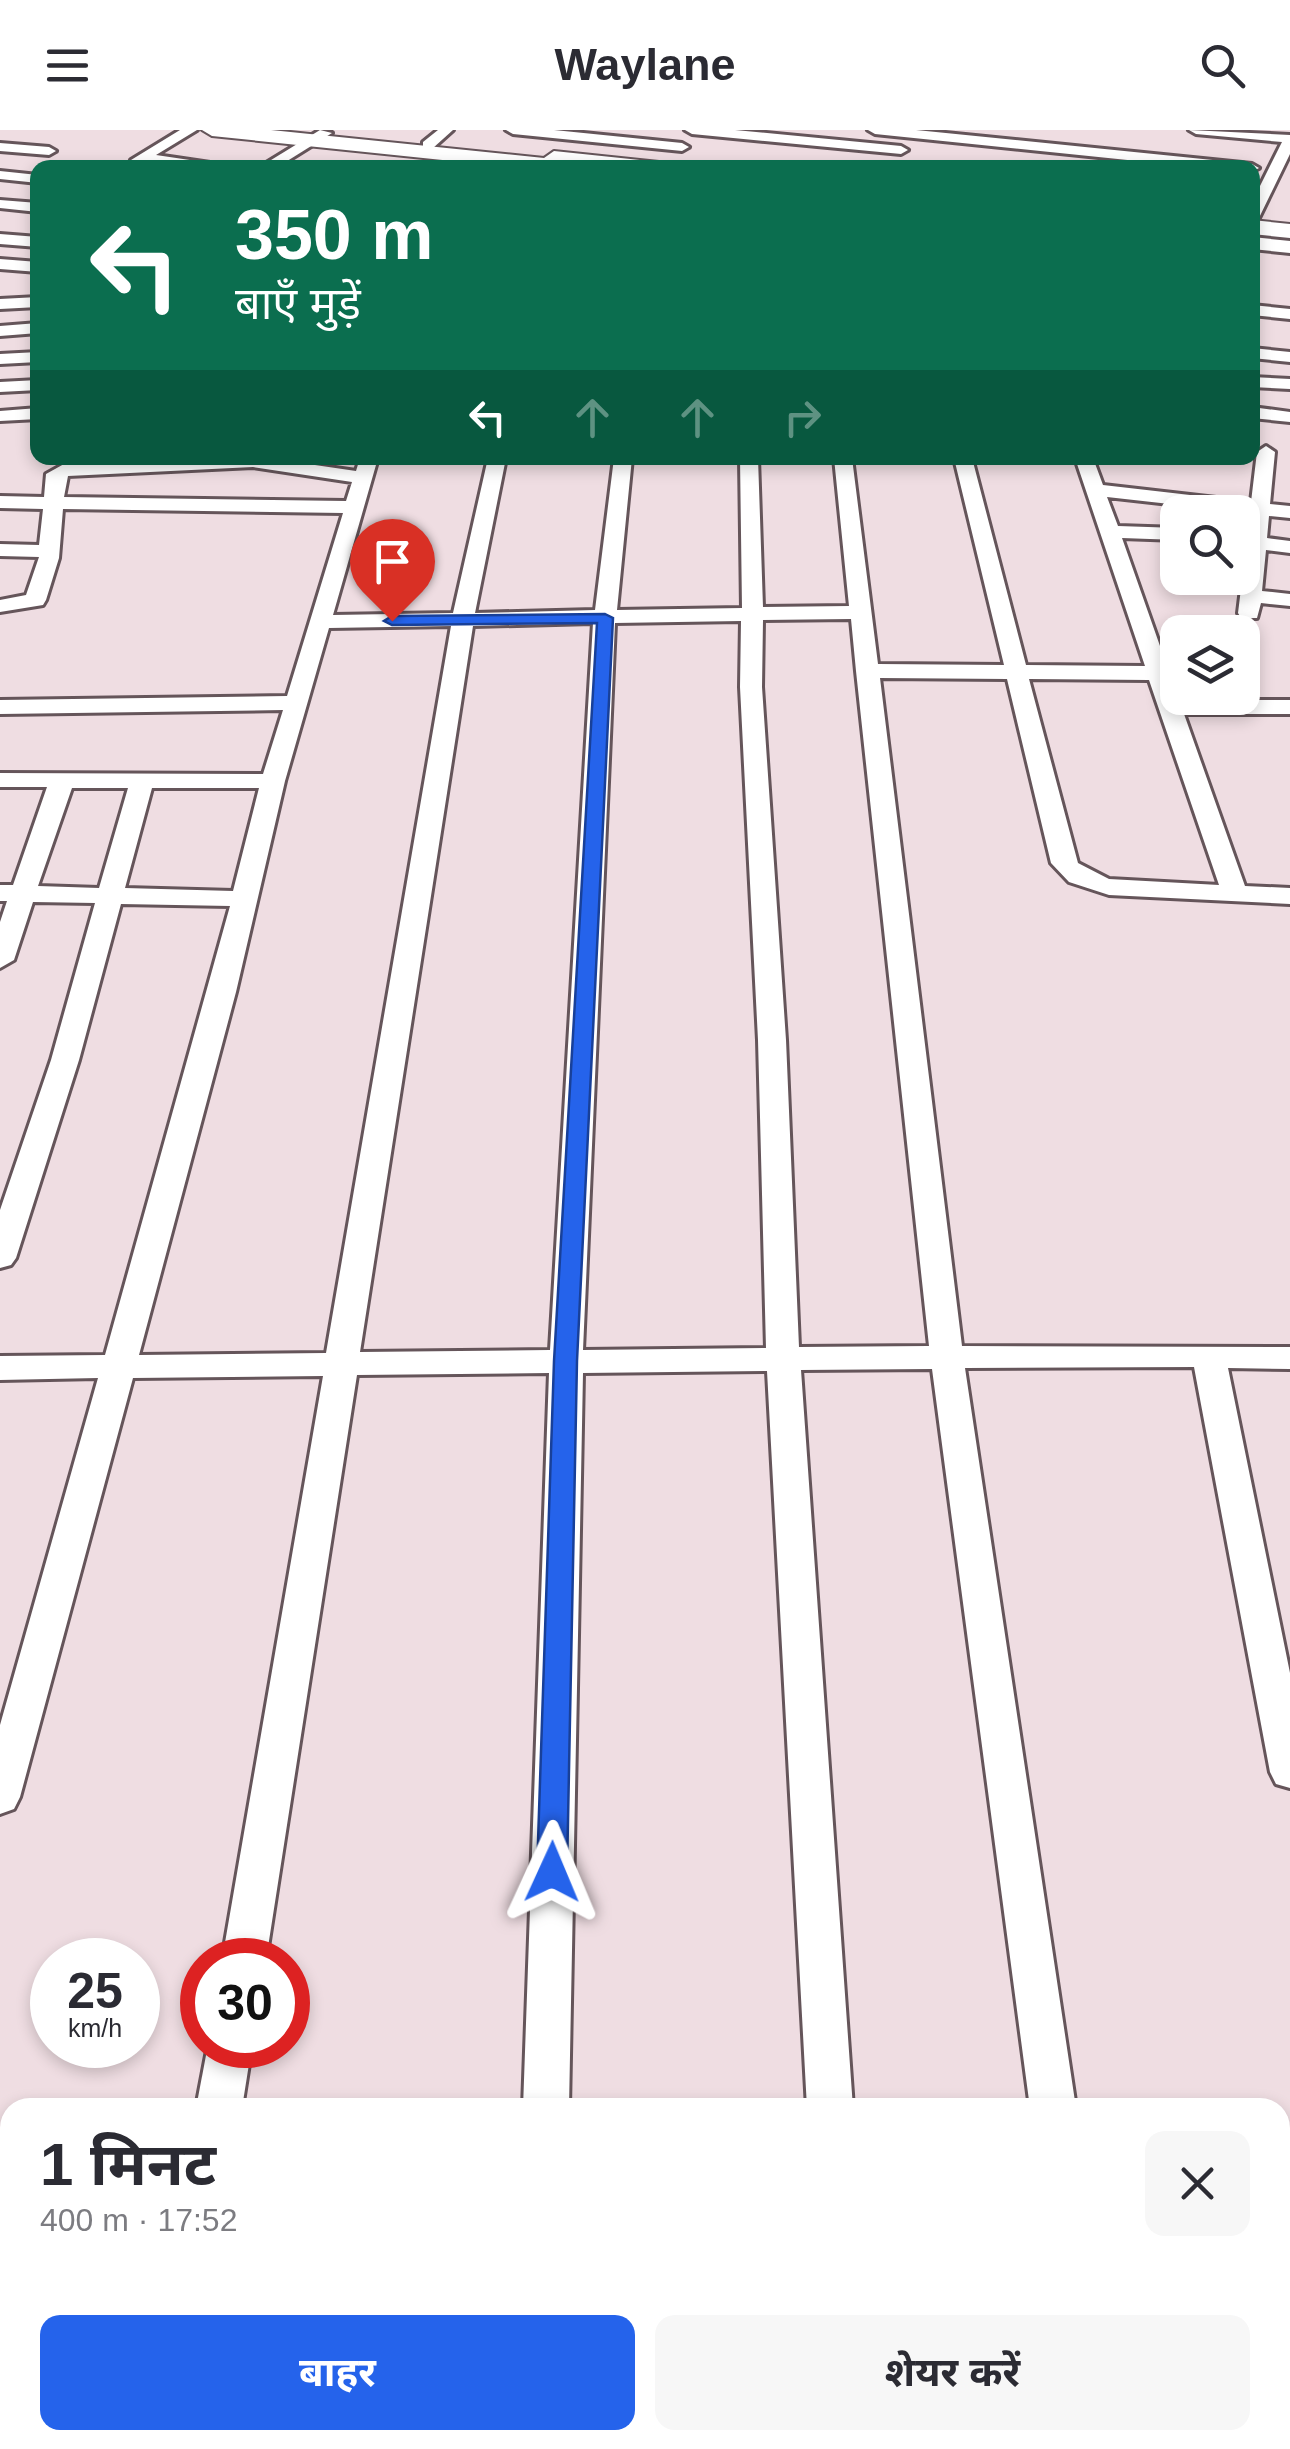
<!DOCTYPE html>
<html lang="hi">
<meta charset="utf-8">
<style>
:root{--surface:#fff;--page:#f7f7f7;--text:#2b2b33;--muted:#7c7c81;--accent:#2563eb}
body{margin:0;font-family:Helvetica,"Noto Sans Devanagari",sans-serif;background:var(--page);color:var(--text);height:100vh;display:flex;flex-direction:column;font-size:38px;white-space:nowrap}
*{box-sizing:border-box;margin:0}
p{font-size:32px;color:var(--muted)}
.icon{flex:none;width:55px;height:55px;fill:none;stroke:currentColor;stroke-width:2;stroke-linecap:round;stroke-linejoin:round}
.map{position:relative;flex:1;overflow:hidden}
.drawer{position:absolute;left:0px;top:1968px;width:1290px;height:352px;display:flex;flex-direction:column;background:var(--surface);border-radius:30px 30px 0 0;box-shadow:0 5px 15px #0003}
.drawer>*{flex:none}
.hud{position:absolute;left:30px;top:30px;width:1230px;height:305px;border-radius:20px;box-shadow:0 5px 15px #0003;background:#0b6e4f;color:#fff;overflow:hidden}
.controls{position:absolute;left:1160px;top:365px;display:grid;gap:20px}
.controls a{display:grid;place-items:center;width:100px;height:100px;border-radius:20px;background:var(--surface);box-shadow:0 5px 15px #0003;font-size:50px}
.speed{position:absolute;left:30px;top:1808px;display:flex;gap:20px;font-size:50px;font-weight:700;text-align:center}
.speed>*{display:grid;place-content:center;width:130px;height:130px;border-radius:50%;background:var(--surface);box-shadow:0 5px 15px #0003;line-height:1}
.speed small{font-size:25px;font-weight:400}
.speed .limit{border:15px solid #d22;background:#fff;color:#111}
.pin{position:absolute;display:grid;place-items:center;width:85px;height:85px;color:#fff;margin:-102px -42px;border-radius:50% 50% 50% 0;rotate:-45deg;box-shadow:0 0 10px #0007}
.pin .icon{rotate:45deg}
.me{position:absolute;width:110px;margin:-55px;rotate:1deg;stroke-linejoin:round;filter:drop-shadow(0 0 8px #0008)}
.turn{display:flex;align-items:center;gap:35px;height:210px;padding:0 40px;font-size:45px}
.turn .icon{width:130px;height:130px;stroke-width:2.5}
.turn b{display:block;font-size:70px;line-height:85px}
.lanes{display:flex;align-items:center;height:95px;padding:0 40px;background:#0003;justify-content:center;gap:50px;direction:ltr}
.lanes .off{opacity:.35}
.round{display:grid;place-items:center;flex:none;width:105px;height:105px;border-radius:20px;background:var(--page)}
.headline{display:flex;align-items:center;justify-content:space-between;height:170px;padding:0 40px}
h1{font-size:60px;font-weight:700;line-height:75px}
.button{display:flex;gap:20px;margin-top:auto;padding:20px 40px}
.button a{flex:1;height:115px;border-radius:20px;background:var(--accent);color:#fff;font-size:40px;font-weight:700;line-height:115px;text-align:center}
.button a+a{background:var(--page);color:var(--text)}
header{display:flex;justify-content:space-between;align-items:center;height:130px;padding:0 40px;background:var(--surface);font-size:45px;font-weight:700}
.map>svg:first-child{display:block}
</style>
<header><svg class="icon" aria-label="menu" viewBox="0 0 24 24"><path d="M4 6h16M4 12h16M4 18h16"/></svg>Waylane<svg class="icon" aria-label="search" viewBox="0 0 24 24"><circle cx="10" cy="10" r="6"/><path d="M15 15l6 6"/></svg></header>
<div class="map">
<svg width="1290" height="2319" viewBox="0 0 1290 2319">
<rect width="100%" height="100%" fill="#efdde2"/>
<g fill="none" stroke-linecap="round" stroke-linejoin="round">
<defs>
<g id="minor">
<path d="M180 0H197L156 25 244 38 138 34 131 30Z"/>
<path d="M320 0 332 3 276 38H258Z"/>
<path d="M438 0H453L433 18H423V12Z"/>
<path d="M506 0H554L682 13 689 17 682 21 513 4Z"/>
<path d="M685 0H735L901 16 908 20 901 24 692 4Z"/>
<path d="M868 0H916L1252 34 1259 38 1252 42V38H1205L875 4Z"/>
<path d="M1189 0 1290 5V24L1257 92 1252 93V72L1282 12 1196 4Z"/>
<path d="M0 13 49 17 56 21 49 25 0 21Z"/>
<path d="M0 41 38 45V53L0 49Z"/>
<path d="M0 70 38 73V82L0 78Z"/>
<path d="M0 104 38 107V117L0 114Z"/>
<path d="M0 129 38 132V142L0 139Z"/>
<path d="M38 167V177L0 179V169Z"/>
<path d="M1252 175 1290 179V189L1252 185Z"/>
<path d="M38 193V203L0 206V196Z"/>
<path d="M1252 218 1290 222V232L1252 228Z"/>
<path d="M38 222V232L0 234V224Z"/>
<path d="M1252 247 1290 249V259L1252 257Z"/>
<path d="M38 250V260L0 262V252Z"/>
<path d="M1252 277 1290 282V292L1252 288Z"/>
<path d="M38 278V289L0 291V281Z"/>
<path d="M1266 316 1275 322 1270 374 1290 376V388L1269 386 1267 408 1290 411V423L1266 420 1262 461 1290 464V476L1261 473 1257 488H1241L1238 483 1246 418 1242 417V405L1247 406 1250 383 1107 367 1118 396 1178 398V410L1122 408 1179 570H1290V584H1184L1245 756 1290 758V774L1109 765 1069 752 1051 733 1007 549 880 548 962 1216 1290 1217V1239L1228 1238 1290 1543V1658L1276 1654 1270 1642 1194 1237 965 1238 1076 1978H1030L932 1239 801 1240 853 1978H807L767 1241 583 1243 569 1978H523L549 1243 357 1245 266 1830H222L323 1246 133 1248 20 1667 14 1679 0 1684V1595L98 1248 0 1250V1226L105 1225 230 776 121 774 79 930 16 1128 11 1135 0 1138V1080L51 930 95 773 33 772 14 830 0 838V792L7 771H0V755H13L47 657H0V643L263 644 283 580 0 584V570L287 566 343 383 63 379 59 428 46 470 43 475 0 482V470L26 465 39 427 0 426V414L39 415 43 379 0 378V366L44 367 46 344 64 334 267 328 356 341 360 328H378L333 485 453 483 488 328H506L475 483 595 480 614 328H632L617 480 742 478 740 328H758L763 477 849 476 834 328H852L878 534 1004 535 954 328H972L1026 535 1145 536 1075 328H1093L1103 355 1251 372 1257 322ZM253 337 352 352 346 371 64 367 68 346ZM851 489 856 541 929 1216 799 1217 786 910 762 557 763 490ZM741 491 740 557 758 910 766 1218 583 1220 615 493ZM593 493 550 1220 360 1222 473 496ZM451 496 326 1223 139 1225 236 862 285 651 329 498ZM1029 549 1149 550 1219 755 1109 749 1078 733ZM72 658H128L99 758 38 756ZM152 658H259L233 761 125 758Z"/>
<path d="M208 1915H252L242 1978H196Z"/>
<path d="M139 2310H191L189 2319H137Z"/>
<rect x="511" y="2310" width="52" height="9"/>
<rect x="825" y="2310" width="52" height="9"/>
<path d="M1074 2310H1126L1127 2319H1075Z"/>
</g>
<path id="tertiary" d="M1252 107 1290 111V123L1252 119Z"/>
<g id="secondary">
<path d="M202 0H271L544 28 554 21 659 32 669 38H519L212 6Z"/>
<path d="M1252 90 1290 94V108L1252 104Z"/>
</g>
</defs>
<use href="#minor" stroke="#65555a" stroke-width="6"/>
<use href="#tertiary" stroke="#65555a" stroke-width="6"/>
<use href="#secondary" stroke="#65555a" stroke-width="4"/>
<use href="#minor" fill="#fff" fill-rule="evenodd"/>
<use href="#tertiary" fill="#fff" fill-rule="evenodd"/>
<use href="#secondary" fill="#fff" fill-rule="evenodd"/>
</g>
<path fill="#2563eb" stroke="#184099" stroke-width="2.5" d="M605 484 613 488 577 1231 567 1742 562 1751 552 1754 542 1751 537 1742 554 1231 597 493 392 495 384 491 392 486Z"/>
</svg>
<div class="controls">
<a><svg class="icon" aria-label="search" viewBox="0 0 24 24"><circle cx="10" cy="10" r="6"/><path d="M15 15l6 6"/></svg></a>
<a><svg class="icon" aria-label="layers" viewBox="0 0 24 24"><path d="M12 4l9 5-9 5-9-5zM3 14l9 5 9-5"/></svg></a>
</div>
<div class="speed"><div>25<small>km/h</small></div><div class="limit">30</div></div>
<div class="pin" style="left:392px;top:491px;background:#d93025"><svg class="icon" aria-label="arrive" viewBox="0 0 24 24"><path d="M6 21V4h12l-3 4 3 4H6"/></svg></div>
<svg class="me" style="left:552px;top:1742px" viewBox="-20 -20 40 40"><path d="M0-17L14 15 0 8-14 15z" fill="#2563eb" stroke="#fff" stroke-width="4"/></svg>
<div class="hud">
<div class="turn"><svg class="icon" aria-label="left" viewBox="0 0 24 24"><path d="M17 20v-9H6M10 6l-5 5 5 5"/></svg><div><b>350 m</b>बाएँ मुड़ें</div></div>
<div class="lanes"><svg class="icon" aria-label="left" viewBox="0 0 24 24"><path d="M17 20v-9H6M10 6l-5 5 5 5"/></svg><svg class="icon off" aria-label="ahead" viewBox="0 0 24 24"><path d="M12 20V5M6 11l6-6 6 6"/></svg><svg class="icon off" aria-label="ahead" viewBox="0 0 24 24"><path d="M12 20V5M6 11l6-6 6 6"/></svg><svg class="icon off" aria-label="right" viewBox="0 0 24 24"><path d="M7 20v-9h11M14 6l5 5-5 5"/></svg></div>
</div>
<section class="drawer">
<div class="headline"><div><h1>1 मिनट</h1><p>400 m · 17:52</p></div><a class="round"><svg class="icon" aria-label="close" viewBox="0 0 24 24"><path d="M6 6l12 12M18 6L6 18"/></svg></a></div>
<div class="button"><a>बाहर</a><a>शेयर करें</a></div>
</section>
</div>
